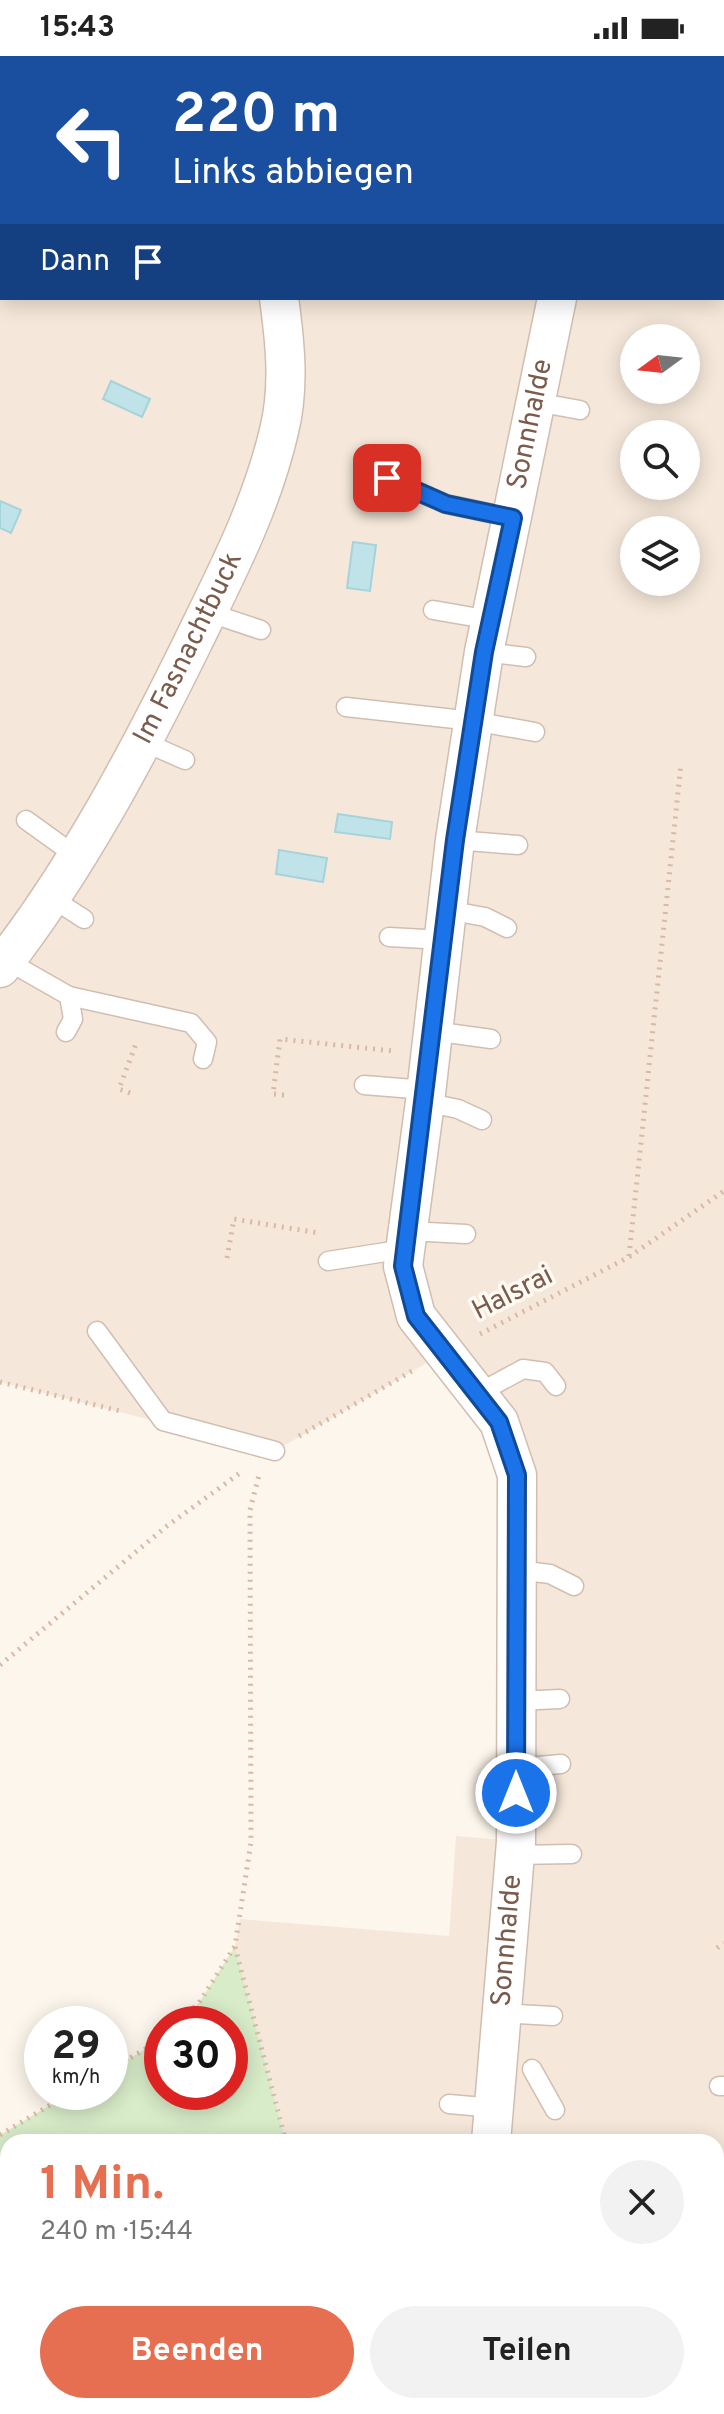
<!DOCTYPE html>
<html lang="de">
<meta charset="utf-8">
<style>
:root{--surface:#fff;--page:#f2f2f2;--text:#222;--muted:#767676;--accent:#e76f51}
body{margin:0;font-family:Overpass,sans-serif;background:var(--page);color:var(--text);height:100vh;display:flex;flex-direction:column;font-size:30px;white-space:nowrap}
*{box-sizing:border-box;margin:0}
p{font-size:26px;color:var(--muted)}
.icon{flex:none;width:44px;height:44px;fill:none;stroke:currentColor;stroke-width:2;stroke-linecap:round;stroke-linejoin:round}
.map{position:relative;flex:1;overflow:hidden}
.details{position:absolute;left:0px;top:2078px;width:724px;height:280px;display:flex;flex-direction:column;background:var(--surface);border-radius:24px 24px 0 0;box-shadow:0 4px 20px #0003}
.details>*{flex:none}
.top-card{position:absolute;left:0px;top:0px;width:724px;height:244px;box-shadow:0 4px 20px #0003;background:#1a4fa0;color:#fff;overflow:hidden}
.needle{width:52px;rotate:255deg}
.buttons{position:absolute;left:620px;top:268px;display:grid;gap:16px}
.buttons a{display:grid;place-items:center;width:80px;height:80px;border-radius:50%;background:var(--surface);box-shadow:0 4px 20px #0003;font-size:40px}
.speed{position:absolute;left:24px;top:1950px;display:flex;gap:16px;font-size:40px;font-weight:700;text-align:center}
.speed>*{display:grid;place-content:center;width:104px;height:104px;border-radius:50%;background:var(--surface);box-shadow:0 4px 20px #0003;line-height:1}
.speed small{font-size:20px;font-weight:400}
.speed .limit{border:12px solid #d22;background:#fff;color:#111}
.pin{position:absolute;display:grid;place-items:center;width:68px;height:68px;color:#fff;margin:-34px;border-radius:16px;box-shadow:0 4px 12px #0006}
.me{position:absolute;width:88px;margin:-44px;rotate:0deg;stroke-linejoin:round;filter:drop-shadow(0 0 6px #0008)}
.turn{display:flex;align-items:center;gap:28px;height:168px;padding:0 40px;font-size:36px}
.turn .icon{width:104px;height:104px;stroke-width:2.5}
.turn b{display:block;font-size:56px;line-height:68px}
.then{display:flex;align-items:center;height:76px;padding:0 40px;background:#0003;gap:16px;font-size:30px}
.round{display:grid;place-items:center;flex:none;width:84px;height:84px;border-radius:42px;background:var(--page)}
.overview{display:flex;align-items:center;justify-content:space-between;height:136px;padding:0 40px}
h1{font-size:48px;font-weight:700;line-height:60px;color:var(--accent)}
.action{display:flex;gap:16px;margin-top:auto;padding:16px 40px}
.action a{flex:1;height:92px;border-radius:48px;background:var(--accent);color:#fff;font-size:32px;font-weight:700;line-height:92px;text-align:center}
.action a+a{background:var(--page);color:var(--text)}
.status{display:flex;justify-content:space-between;align-items:center;height:56px;padding:0 40px;background:var(--surface);direction:ltr}
.status svg{height:22px;fill:currentColor}
.map>svg:first-child{display:block}
</style>
<div class="status"><b>15:43</b><svg viewBox="0 0 49 12"><path d="M0 12V9h3v3zM5 12V6h3v6zM10 12V3h3v9zM15 12V0h3v12zM26 1h20v11H26zM47 4h2v5h-2z"/></svg></div>
<div class="map">
<svg width="724" height="2358" viewBox="0 0 724 2358">
<rect width="100%" height="100%" fill="#fdf6ec"/>
<path fill="#f5e8da" fill-rule="evenodd" d="M0 0H724V2204L716 2203V2086H286L235 1890 240 1863 449 1880 456 1780 515 1785 517 1419 444 1297 275 1395 0 1326ZM2 2H722V242H2ZM634 282H686V334H634ZM634 378H686V430H634ZM634 474H686V526H634Z"/>
<g fill="#d8ecc9">
<path d="M235 1890 286 2086H8V2350H237L234 2358H0V2079L72 2036H110V2014L152 1989 162 1980V2036H230V1968H176L199 1947Z"/>
<path d="M716 2216 724 2217V2358H641L644 2350H716Z"/>
</g>
<g fill="#bfe3e8" stroke="#a5d3da" stroke-width="2">
<path d="M111 325 150 343 142 361 103 343Z"/>
<path d="M0 445 21 454 11 477 0 472Z"/>
<path d="M353 486 376 489 370 535 347 532Z"/>
<path d="M338 758 392 766 390 783 335 776Z"/>
<path d="M279 794 327 802 323 826 276 818Z"/>
</g>
<g fill="none" stroke-linecap="round" stroke-linejoin="round">
<defs>
<g id="lane">
<path d="M155 2 156 0"/>
<path d="M536 346 580 354"/>
<path d="M387 422 446 448 513 462"/>
<path d="M433 554 491 564"/>
<path d="M207 556 261 574"/>
<path d="M484 596 526 601"/>
<path d="M346 651 473 665 535 676"/>
<path d="M144 686 185 704"/>
<path d="M26 764 76 800"/>
<path d="M455 784 518 789"/>
<path d="M50 841 84 863"/>
<path d="M447 854 485 861 507 872"/>
<path d="M389 881 444 884"/>
<path d="M6 904 69 940 191 967 207 986 203 1003"/>
<path d="M433 975 491 983"/>
<path d="M66 976 73 963 69 940"/>
<path d="M364 1029 426 1034"/>
<path d="M425 1046 458 1053 482 1064"/>
<path d="M408 1175 466 1178"/>
<path d="M328 1205 405 1193"/>
<path d="M97 1275 163 1365 275 1395"/>
<path d="M477 1338 523 1313 545 1316 556 1330"/>
<path d="M517 1514 550 1518 574 1530"/>
<path d="M516 1645 560 1643"/>
<path d="M516 1712 561 1708"/>
<path d="M514 1799 572 1798"/>
<path d="M501 1957 553 1960"/>
<path d="M532 2013 555 2054"/>
<path d="M719 2030H724"/>
<path d="M449 2048 494 2052"/>
</g>
<g id="street">
<path d="M100 0 101 2"/>
<path d="M723 0H724"/>
<path d="M604 2 605 0"/>
<path id="s1" d="M0 912C77 813 137 700 192 588 226 518 261 452 279 375 290 331 285 286 279 242"/>
<path id="s2" d="M491 2086 516 1786 517 1419 499 1366 416 1260 403 1210 425 1046 455 784 484 596 557 242"/>
</g>
</defs>
<use href="#lane" stroke="#d1beb0" stroke-width="21"/>
<use href="#street" stroke="#d1beb0" stroke-width="41"/>
<g stroke="#d9b8a5" stroke-width="5" stroke-dasharray="2 6" stroke-linecap="butt">
<path d="M130 1037 119 1033 137 985"/>
<path d="M284 1039 273 1038 280 983 393 995"/>
<path d="M629 1200 681 708"/>
<path d="M227 1202 234 1163 319 1177"/>
<path d="M480 1278 629 1201 724 1135"/>
<path d="M0 1326 120 1355"/>
<path d="M299 1380 412 1315"/>
<path d="M0 1609 167 1470 240 1417"/>
<path d="M235 1891 286 2086"/>
<path d="M717 1892 724 1887"/>
<path d="M176 1968 199 1947 235 1890 251 1786 250 1454 259 1419"/>
<path d="M110 2014 152 1989 162 1980"/>
<path d="M0 2079 72 2036"/>
<path d="M716 2203 724 2204"/>
<path d="M235 2358 238 2350"/>
<path d="M373 2358 375 2350"/>
</g>
<use href="#lane" stroke="#fff" stroke-width="18"/>
<use href="#street" stroke="#fff" stroke-width="38"/>
</g>
<g fill="none" stroke-linecap="round" stroke-linejoin="round">
<defs>
<path id="route" d="M387 422 446 448 513 462 484 596 455 784 403 1210 416 1260 499 1366 517 1419 516 1737"/>
</defs>
<use href="#route" stroke="#114b97" stroke-width="20"/>
<use href="#route" stroke="#1a73e8" stroke-width="14"/>
</g>
<g text-anchor="middle" dominant-baseline="central" stroke-width="7" stroke-linejoin="round" paint-order="stroke">
<g font-size="28" fill="#7a5c4d" stroke="#fffaf3">
<text stroke="none"><textPath href="#s2" startOffset="1762">Sonnhalde</textPath></text>
<text stroke="none"><textPath href="#s1" startOffset="372">Im Fasnachtbuck</textPath></text>
<text transform="translate(513 1238) rotate(-27)">Halsrai</text>
<text stroke="none"><textPath href="#s2" startOffset="202">Sonnhalde</textPath></text>
</g>
</g>
</svg>
<div class="buttons">
<a><svg class="needle" viewBox="-14 -14 28 28"><path d="M0-13l5 13h-10z" fill="#e53935"/><path d="M0 13l5-13h-10z" fill="#767676"/></svg></a>
<a><svg class="icon" aria-label="search" viewBox="0 0 24 24"><circle cx="10" cy="10" r="6"/><path d="M15 15l6 6"/></svg></a>
<a><svg class="icon" aria-label="layers" viewBox="0 0 24 24"><path d="M12 4l9 5-9 5-9-5zM3 14l9 5 9-5"/></svg></a>
</div>
<div class="speed"><div>29<small>km/h</small></div><div class="limit">30</div></div>
<div class="pin" style="left:387px;top:422px;background:#d93025"><svg class="icon" aria-label="arrive" viewBox="0 0 24 24"><path d="M6 21V4h12l-3 4 3 4H6"/></svg></div>
<svg class="me" style="left:516px;top:1737px" viewBox="-20 -20 40 40"><circle r="17" fill="#1a73e8" stroke="#fff" stroke-width="3"/><path d="M0-11L8 9 0 5-8 9z" fill="#fff"/></svg>
<div class="top-card">
<div class="turn"><svg class="icon" aria-label="left" viewBox="0 0 24 24"><path d="M17 20v-9H6M10 6l-5 5 5 5"/></svg><div><b>220 m</b>Links abbiegen</div></div>
<div class="then">Dann<svg class="icon" aria-label="arrive" viewBox="0 0 24 24"><path d="M6 21V4h12l-3 4 3 4H6"/></svg></div>
</div>
<section class="details">
<div class="overview"><div><h1>1 Min.</h1><p>240 m · 15:44</p></div><a class="round"><svg class="icon" aria-label="close" viewBox="0 0 24 24"><path d="M6 6l12 12M18 6L6 18"/></svg></a></div>
<div class="action"><a>Beenden</a><a>Teilen</a></div>
</section>
</div>
